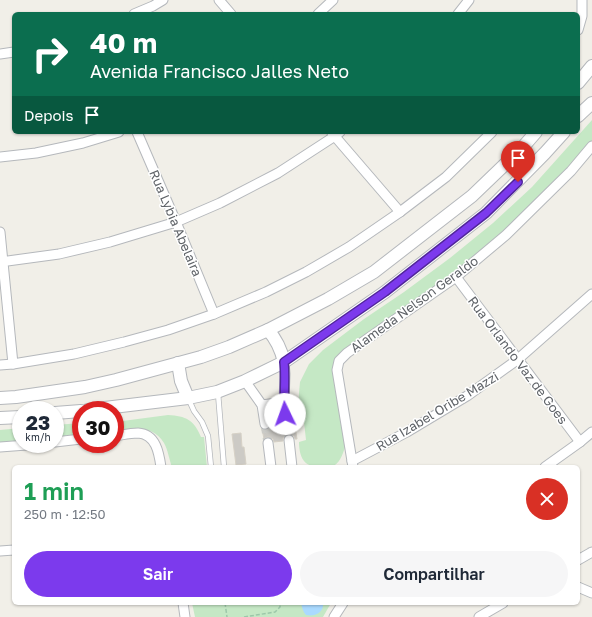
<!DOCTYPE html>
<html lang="pt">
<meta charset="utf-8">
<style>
:root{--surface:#fff;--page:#f6f6f7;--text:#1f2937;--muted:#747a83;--accent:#7c3aed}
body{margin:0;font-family:"Golos Text",sans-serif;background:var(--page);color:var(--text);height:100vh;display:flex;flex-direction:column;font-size:15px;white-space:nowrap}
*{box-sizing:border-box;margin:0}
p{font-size:13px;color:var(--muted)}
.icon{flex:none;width:22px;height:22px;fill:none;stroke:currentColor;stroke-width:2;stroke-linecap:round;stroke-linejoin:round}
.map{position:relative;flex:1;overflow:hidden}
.drawer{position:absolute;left:12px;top:465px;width:568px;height:140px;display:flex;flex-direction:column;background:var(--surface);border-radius:6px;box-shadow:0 1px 3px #0004}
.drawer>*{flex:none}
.banner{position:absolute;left:12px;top:12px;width:568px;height:122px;border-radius:6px;box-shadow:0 1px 3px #0004;background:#0b6e4f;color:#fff;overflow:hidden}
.speed{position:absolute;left:12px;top:401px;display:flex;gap:8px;font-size:20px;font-weight:700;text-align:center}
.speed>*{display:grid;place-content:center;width:52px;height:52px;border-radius:50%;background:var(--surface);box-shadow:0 1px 3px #0004;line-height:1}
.speed small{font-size:10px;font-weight:400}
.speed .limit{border:6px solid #d22;background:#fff;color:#111}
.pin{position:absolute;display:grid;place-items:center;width:34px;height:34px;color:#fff;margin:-41px -17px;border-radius:50% 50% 50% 0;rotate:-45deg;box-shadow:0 0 4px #0007}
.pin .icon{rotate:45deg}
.me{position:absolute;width:44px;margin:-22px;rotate:357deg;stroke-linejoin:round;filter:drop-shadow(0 0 3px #0008)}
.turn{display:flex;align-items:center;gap:14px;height:84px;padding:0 12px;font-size:18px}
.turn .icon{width:52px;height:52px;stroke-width:2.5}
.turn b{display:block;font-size:28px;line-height:34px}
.then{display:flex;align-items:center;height:38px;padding:0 12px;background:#0003;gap:8px;font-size:15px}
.round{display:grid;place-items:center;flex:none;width:42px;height:42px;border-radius:21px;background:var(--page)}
.summary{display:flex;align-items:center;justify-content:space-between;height:68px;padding:0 12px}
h1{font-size:24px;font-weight:600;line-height:30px;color:#1e9e55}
.cta{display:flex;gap:8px;margin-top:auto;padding:8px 12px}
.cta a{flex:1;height:46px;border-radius:24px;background:var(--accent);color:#fff;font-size:16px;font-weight:600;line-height:46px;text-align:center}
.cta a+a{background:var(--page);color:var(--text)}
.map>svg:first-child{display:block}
</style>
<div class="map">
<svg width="592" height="617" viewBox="0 0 592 617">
<rect width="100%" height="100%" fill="#f1efe8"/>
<g fill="#c5e8c5">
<path d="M592 120V141L568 168 503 232 453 273 345 351 333 371 345 447C343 454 339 465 331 467 328 468 324 467 321 467 314 467 308 466 304 461 300 456 299 448 299 442L306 440 304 422H296L295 414 298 413 299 393 300 382 309 364 323 350 364 319 404 292 450 258 493 223 532 187Z"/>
<path d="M168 415C186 416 194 420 201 437H204L207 467H172C169 459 168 450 164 443 153 424 133 429 115 431V422Z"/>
<path d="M81 423V435L55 438V425Z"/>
<path d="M21 428V441L0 443V430Z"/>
<path d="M192 603H331L323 617H195Z"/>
</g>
<path fill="#aadaff" d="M301 603H323C324 612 316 617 306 615 303 612 302 607 301 603Z"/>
<g fill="#cccac5" stroke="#d6d1c6">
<path d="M292 420H294L297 439H295L294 436 289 434 285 435 283 438V441L274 442 273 439 270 437H267L264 439 262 429 266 430 268 429 270 426 271 423 280 422 283 426 287 427 291 424Z"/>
<path d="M241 433 242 447H244L246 464 236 465 232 434Z"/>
</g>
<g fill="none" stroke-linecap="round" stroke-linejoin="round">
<g stroke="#ccccc8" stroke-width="9" stroke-dasharray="9 4.5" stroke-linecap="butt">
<path d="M286 421 289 440"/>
<path d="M265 424 268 443"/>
</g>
<defs>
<g id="service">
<path d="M218 393 224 467"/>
<path d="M189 400 194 411 202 422 208 436 211 467"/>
</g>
<g id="minor">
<path d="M219 0 231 14"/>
<path d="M134 14 153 6 163 0"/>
<path d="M318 14 333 0"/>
<path d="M458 14 469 0"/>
<path d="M578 30 582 16V0"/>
<path d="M0 54 14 52"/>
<path d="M137 132 176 222 214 314"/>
<path d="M332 133 400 212"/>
<path d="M0 157 36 153 83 143 119 132"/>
<path d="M0 232 13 364"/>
<path d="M0 262 59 254 110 242 176 222 220 203 278 173 335 136 340 132"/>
<path d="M456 277 580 442"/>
<path d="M284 362 285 374 284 402 286 421"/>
<path d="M0 365 13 364 74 354 124 342 168 330 214 314 266 292 306 272 349 247 400 212 446 177 492 132"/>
<path d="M245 381 262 405 265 424"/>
<path d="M262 405 284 402"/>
<path d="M115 436C122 435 130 433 138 433 156 434 159 453 161 467"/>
<path d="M289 440 292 467"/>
<path d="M55 442 81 439"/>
<path d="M268 443 271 467"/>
<path d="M0 447 40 444"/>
<path d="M352 461 407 432 467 396 517 360 592 294"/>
<path d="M353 467 337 370 339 361 347 353 456 277 506 235 571 171 592 146"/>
<path d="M545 467 580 442 592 432"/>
<path d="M0 551 14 550"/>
<path d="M578 560 592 552"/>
<path d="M578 587 592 593"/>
<path d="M183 603 185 617"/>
<path d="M334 617 343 603"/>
<path d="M479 617 503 603"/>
</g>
<g id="tertiary">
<path d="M578 83 592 66"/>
<path d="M578 116 592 103"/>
<path d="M268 330C277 340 281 349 284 362"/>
<path d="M178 363 181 381 188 398"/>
<path d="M0 398 16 397 85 387 116 380 201 357 229 347 268 330 328 299 374 272 472 196 523 147 536 132"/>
<path d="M88 410 188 398 217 392 245 381 284 362 385 292 486 213 545 153 564 132"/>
<path d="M55 413 81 411"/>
<path d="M0 418 21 417"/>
</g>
</defs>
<use href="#service" stroke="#b5b8bc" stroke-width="6"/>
<use href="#minor" stroke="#b5b8bc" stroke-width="11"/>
<use href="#tertiary" stroke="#b5b8bc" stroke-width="14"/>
<g stroke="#9cc7a9" stroke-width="1.5" stroke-dasharray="4 2" stroke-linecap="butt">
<path d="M225 603 227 617"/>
<path d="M244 617 275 612 280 607V603"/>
</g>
<use href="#service" stroke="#fff" stroke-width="4.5"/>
<use href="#minor" stroke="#fff" stroke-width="9"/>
<use href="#tertiary" stroke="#fff" stroke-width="12"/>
</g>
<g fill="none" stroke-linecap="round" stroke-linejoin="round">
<defs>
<path id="route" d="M285 414C283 397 286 379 284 362L385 292 486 213 518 182"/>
</defs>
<use href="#route" stroke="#51269a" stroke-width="10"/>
<use href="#route" stroke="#7c3aed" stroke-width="7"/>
</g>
<g text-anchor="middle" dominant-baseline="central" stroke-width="3" stroke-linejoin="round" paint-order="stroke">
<g font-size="13" fill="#5f6368" stroke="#fff">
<text transform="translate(176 223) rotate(67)">Rua Lybia Abelaira</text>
<text transform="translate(414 304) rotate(-36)">Alameda Nelson Geraldo</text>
<text transform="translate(518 360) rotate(53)">Rua Orlando Vaz de Goes</text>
<text transform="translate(437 411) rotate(-31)">Rua Izabel Oribe Mazzi</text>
</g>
</g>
</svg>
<div class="speed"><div>23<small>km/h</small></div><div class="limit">30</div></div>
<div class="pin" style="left:518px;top:182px;background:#d93025"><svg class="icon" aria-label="arrive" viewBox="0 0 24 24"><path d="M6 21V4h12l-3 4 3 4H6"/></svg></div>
<svg class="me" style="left:285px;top:414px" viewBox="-20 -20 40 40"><circle r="19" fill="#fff"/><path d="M0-13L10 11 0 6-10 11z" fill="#7c3aed"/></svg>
<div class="banner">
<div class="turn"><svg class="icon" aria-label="right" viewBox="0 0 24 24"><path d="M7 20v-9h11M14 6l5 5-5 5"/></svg><div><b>40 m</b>Avenida Francisco Jalles Neto</div></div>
<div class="then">Depois<svg class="icon" aria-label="arrive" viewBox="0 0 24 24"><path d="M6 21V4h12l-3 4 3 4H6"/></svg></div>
</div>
<section class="drawer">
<div class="summary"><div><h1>1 min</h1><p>250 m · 12:50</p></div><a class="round" style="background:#d93025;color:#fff"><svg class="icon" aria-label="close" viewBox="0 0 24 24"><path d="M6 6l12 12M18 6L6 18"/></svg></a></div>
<div class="cta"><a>Sair</a><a>Compartilhar</a></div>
</section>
</div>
